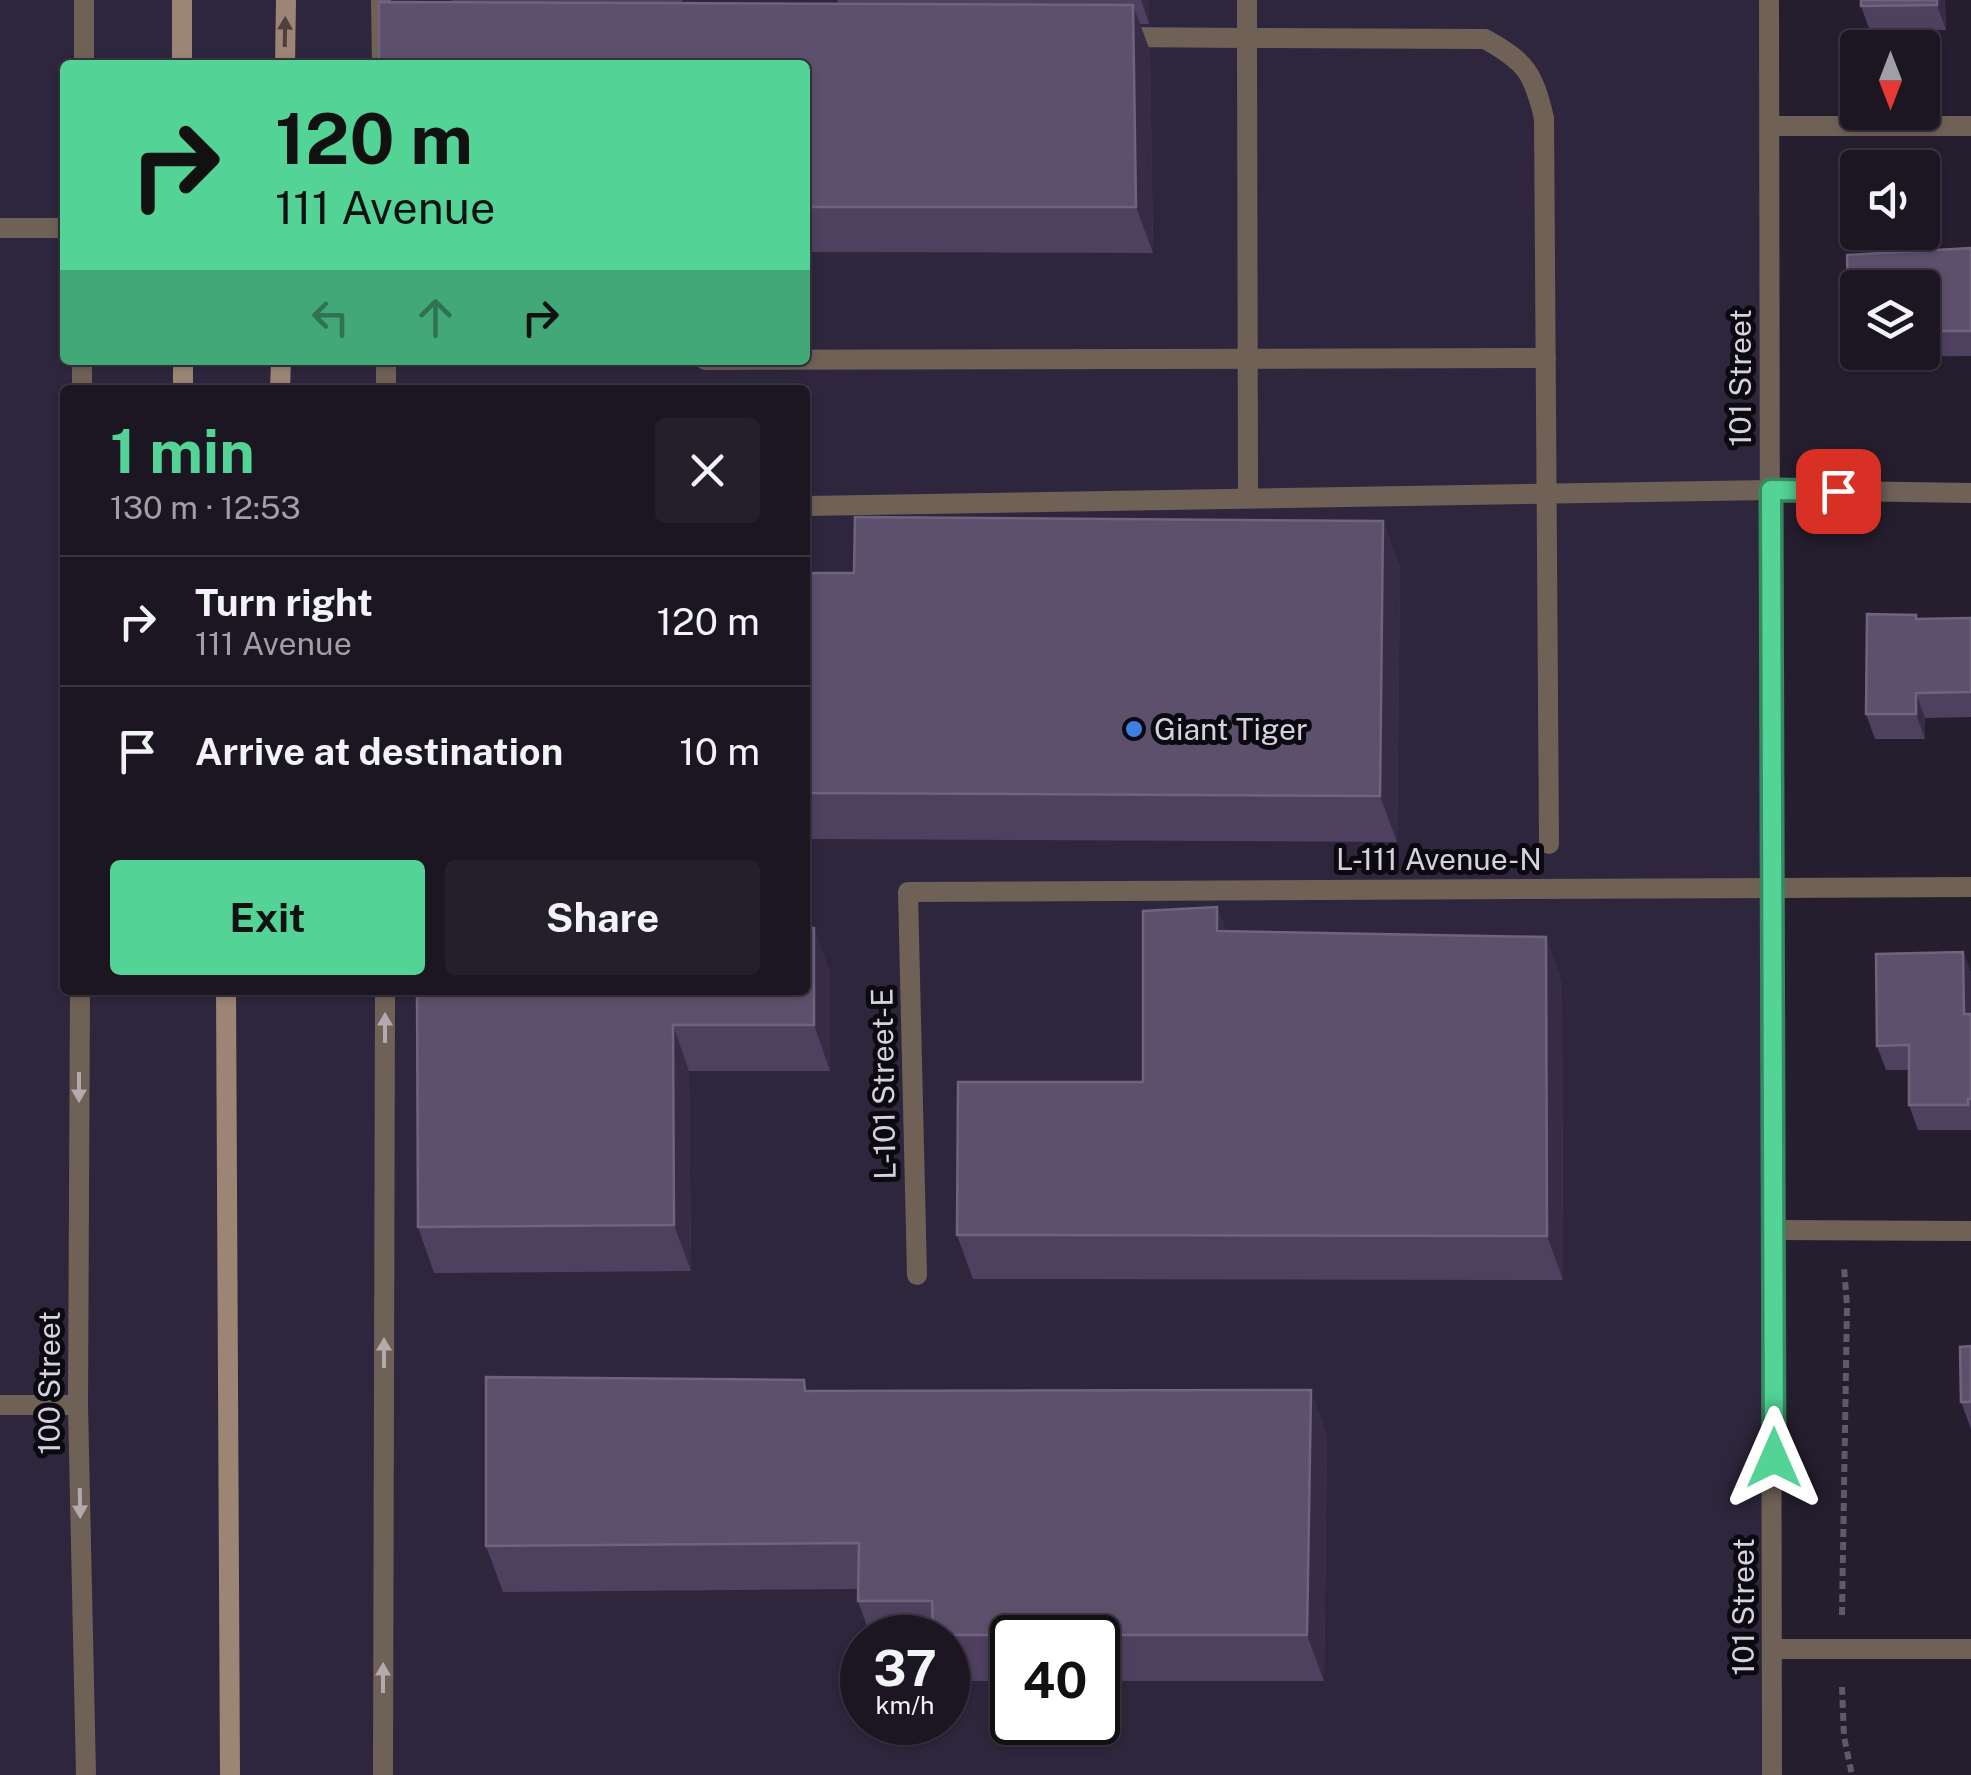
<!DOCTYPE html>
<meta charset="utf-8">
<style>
:root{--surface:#1c1623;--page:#251f2b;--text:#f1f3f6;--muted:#a09fa6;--line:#3a3541;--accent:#53d396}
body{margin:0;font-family:"Public Sans",sans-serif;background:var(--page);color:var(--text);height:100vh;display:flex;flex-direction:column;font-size:38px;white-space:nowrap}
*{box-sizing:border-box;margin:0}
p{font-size:32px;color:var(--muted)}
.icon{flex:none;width:55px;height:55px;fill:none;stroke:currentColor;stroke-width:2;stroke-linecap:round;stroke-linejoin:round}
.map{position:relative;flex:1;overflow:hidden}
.details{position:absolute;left:60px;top:385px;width:750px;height:610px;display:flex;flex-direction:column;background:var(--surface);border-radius:10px;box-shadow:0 2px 8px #0004,0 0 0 2px var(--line)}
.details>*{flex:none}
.guide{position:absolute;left:60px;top:60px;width:750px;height:305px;border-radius:10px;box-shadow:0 2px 8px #0004,0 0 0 2px var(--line);background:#53d396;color:#111;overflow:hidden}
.needle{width:65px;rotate:180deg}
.buttons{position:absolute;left:1840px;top:30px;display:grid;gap:20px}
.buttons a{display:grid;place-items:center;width:100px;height:100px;border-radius:10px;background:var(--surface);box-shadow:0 2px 8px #0004,0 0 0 2px var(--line);font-size:50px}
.speed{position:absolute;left:840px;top:1615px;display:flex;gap:20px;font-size:50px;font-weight:700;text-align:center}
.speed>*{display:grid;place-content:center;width:130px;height:130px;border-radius:50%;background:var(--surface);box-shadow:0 2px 8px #0004,0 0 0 2px var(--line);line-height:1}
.speed small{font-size:25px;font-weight:400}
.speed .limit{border:5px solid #111;border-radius:15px;background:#fff;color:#111}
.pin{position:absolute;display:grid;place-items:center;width:85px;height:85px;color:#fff;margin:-42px;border-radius:20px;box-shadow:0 5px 15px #0006}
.me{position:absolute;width:110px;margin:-55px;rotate:0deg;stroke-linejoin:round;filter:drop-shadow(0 0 8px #0008)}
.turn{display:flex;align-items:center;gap:35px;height:210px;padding:0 50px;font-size:45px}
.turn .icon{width:130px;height:130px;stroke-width:2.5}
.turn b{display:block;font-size:70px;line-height:85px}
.lanes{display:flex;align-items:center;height:95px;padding:0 50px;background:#0003;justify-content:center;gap:50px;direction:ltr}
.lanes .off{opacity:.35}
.round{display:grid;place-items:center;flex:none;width:105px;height:105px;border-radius:10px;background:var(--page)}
.headline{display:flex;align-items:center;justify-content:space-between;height:170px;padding:0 50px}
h1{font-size:60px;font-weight:700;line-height:75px;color:var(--accent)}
.cta{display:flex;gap:20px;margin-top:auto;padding:20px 50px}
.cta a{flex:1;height:115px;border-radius:10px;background:var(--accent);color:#111;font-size:40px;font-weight:700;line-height:115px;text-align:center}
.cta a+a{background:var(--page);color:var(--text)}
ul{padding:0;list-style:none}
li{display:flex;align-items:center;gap:30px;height:130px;padding:0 50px;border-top:2px solid var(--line)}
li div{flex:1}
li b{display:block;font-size:38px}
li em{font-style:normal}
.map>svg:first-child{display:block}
</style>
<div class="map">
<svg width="1971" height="1775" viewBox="0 0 1971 1775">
<rect width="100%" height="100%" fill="#251e2f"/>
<path fill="#2e263c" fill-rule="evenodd" d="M0 0H1769L1770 1775H0ZM65 65H805V360H65ZM65 390H805V990H65ZM862 1638H948V1722H862ZM1012 1638H1098V1722H1012Z"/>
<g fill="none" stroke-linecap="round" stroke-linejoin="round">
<g stroke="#605969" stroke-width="6" stroke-dasharray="8 5" stroke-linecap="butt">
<path d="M1842 1615 1847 1305 1844 1267"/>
<path d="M1842 1687 1844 1737 1852 1775"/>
</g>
<g stroke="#706157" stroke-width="20">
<path d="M1247 0V38L1485 39C1526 62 1533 72 1544 118L1549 844"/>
<path d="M1119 37 1247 38 1248 498"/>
<path d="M1770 126H1971"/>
<path d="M705 360 1546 358"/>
<path d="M805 506 1771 490"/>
<path d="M917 1275 908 892 1971 887"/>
<path d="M1773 1649H1971"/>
</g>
<g stroke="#706157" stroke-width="20">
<path d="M381 0 382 65"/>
<path d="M84 65V0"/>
<path d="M0 228H65"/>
<path d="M386 360V390"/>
<path d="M82 390V360"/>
<path d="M1771 490 1971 493"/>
<path d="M80 990 78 1405 86 1775"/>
<path d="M1773 1230 1971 1231"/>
<path d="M0 1405H78"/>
<path d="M383 1775 385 990"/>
</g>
<path stroke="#706157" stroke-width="20" d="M1769 0 1772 1775"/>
<g stroke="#9d8575" stroke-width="20">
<path d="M182 0V65"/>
<path d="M285 65 286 0"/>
<path d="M183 360V390"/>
<path d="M280 390 281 360"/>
<path d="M226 990 230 1775"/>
</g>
</g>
<g fill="#4d415f" fill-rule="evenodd">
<path d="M451 0H682V3L839 4 837 0H1149V24H1140L1150 51 1153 253 805 252V65L452 2Z"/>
<path d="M1861 0H1945L1946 30 1870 31 1861 6Z"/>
<path d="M1971 248V356L1858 357 1849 332 1847 255ZM1858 288H1922V352H1858Z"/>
<path d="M1383 521 1400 567 1397 842 805 839V573H854Z"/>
<path d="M1916 615 1918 619 1971 618V717L1925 718V739H1875L1866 714Z"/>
<path d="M1217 907 1226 931 1562 981 1563 1280 973 1279 957 1235 1143 1082Z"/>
<path d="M814 928 830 973V1071H689L691 1271 434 1273 418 1227 417 990Z"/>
<path d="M1963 952 1971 973V1130H1918L1909 1105V1070H1886L1877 1046Z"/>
<path d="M1971 1346V1429L1961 1402Z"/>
<path d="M808 1391 1327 1435 1324 1681H1098V1638H1012V1681H949L948 1676V1638H871L858 1601V1589L503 1592 486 1546Z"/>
</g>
<g fill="#372c46">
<path d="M1141 0H1149V24Z"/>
<path d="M1937 0H1945L1946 30 1937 5Z"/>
<path d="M1133 5 1150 51 1153 253 1136 207Z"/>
<path d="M1383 521 1400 567 1397 842 1380 796Z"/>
<path d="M1916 693 1925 718V739L1916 714Z"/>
<path d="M1217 907 1233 951 1217 931Z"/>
<path d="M814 928 830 973V1071L814 1025Z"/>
<path d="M1546 937 1562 981 1563 1280 1547 1236Z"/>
<path d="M1963 952 1971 973V1034L1964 1014Z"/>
<path d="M673 1025 689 1071 691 1271 674 1225Z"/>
<path d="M1311 1390 1327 1435 1324 1681 1307 1635Z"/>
</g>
<g fill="#5c506d" stroke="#6f647e" stroke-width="2.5">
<path d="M1861 0H1937V5L1861 6Z"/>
<path d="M379 2 1133 5 1136 207H805V65H379Z"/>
<path d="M1971 248V331H1922V288H1858V332H1849L1847 255Z"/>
<path d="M855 517 1383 521 1380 796 805 793V573H854Z"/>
<path d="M1867 614 1916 615V619L1971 618V692L1916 693V714H1866Z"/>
<path d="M1217 907V931L1546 937 1547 1236 957 1235 958 1082H1143V911Z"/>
<path d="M805 927 814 928V1025H673L674 1225 418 1227 417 990H805Z"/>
<path d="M1963 952 1964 1014H1971V1099H1968V1105H1909V1045L1877 1046 1876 954Z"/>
<path d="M1971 1346V1402H1961L1960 1347Z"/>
<path d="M486 1377 804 1380 805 1391 1311 1390 1307 1635H933L932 1601H858L859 1543 486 1546Z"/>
</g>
<defs><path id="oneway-solid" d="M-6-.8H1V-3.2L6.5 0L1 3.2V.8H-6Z" transform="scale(2.5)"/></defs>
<use fill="#4d413e" href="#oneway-solid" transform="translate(285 32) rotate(-89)"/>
<g fill="#b2aaae">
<use href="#oneway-solid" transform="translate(385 1028) rotate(-90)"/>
<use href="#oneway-solid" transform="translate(79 1087) rotate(90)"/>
<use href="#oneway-solid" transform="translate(384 1353) rotate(-90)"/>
<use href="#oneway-solid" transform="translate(80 1503) rotate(89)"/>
<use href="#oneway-solid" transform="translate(383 1678) rotate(-90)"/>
</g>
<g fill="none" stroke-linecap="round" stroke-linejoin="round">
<defs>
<path id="route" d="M1774 1458 1771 490 1838 491"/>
</defs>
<use href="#route" stroke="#368962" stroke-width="25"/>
<use href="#route" stroke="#53d396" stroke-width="18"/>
</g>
<circle fill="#3f7fe0" stroke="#0c0a11" stroke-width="4" cx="1134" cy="729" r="10"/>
<g text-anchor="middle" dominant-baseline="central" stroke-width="10" stroke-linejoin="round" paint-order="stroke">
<g font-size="30" fill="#d6d1dd" stroke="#0c0a11">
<text transform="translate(1740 378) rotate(-90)">101 Street</text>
<text x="1439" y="859">L-111 Avenue-N</text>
<text transform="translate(883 1084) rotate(-91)">L-101 Street-E</text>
<text transform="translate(49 1383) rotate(-90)">100 Street</text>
<text transform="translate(1743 1607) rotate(-90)">101 Street</text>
</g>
<g font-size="30" fill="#d6d1dd" stroke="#0c0a11" text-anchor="start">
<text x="1154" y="729">Giant Tiger</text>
</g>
</g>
</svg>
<div class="buttons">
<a><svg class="needle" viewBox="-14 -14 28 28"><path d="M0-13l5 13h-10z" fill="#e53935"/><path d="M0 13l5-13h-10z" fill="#a09fa6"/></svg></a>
<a><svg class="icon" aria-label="sound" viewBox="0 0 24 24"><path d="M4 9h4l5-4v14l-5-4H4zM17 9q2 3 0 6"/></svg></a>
<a><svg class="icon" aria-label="layers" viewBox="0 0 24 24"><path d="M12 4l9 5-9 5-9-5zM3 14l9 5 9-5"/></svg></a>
</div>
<div class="speed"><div>37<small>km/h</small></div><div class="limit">40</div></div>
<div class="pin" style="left:1838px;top:491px;background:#d93025"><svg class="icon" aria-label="arrive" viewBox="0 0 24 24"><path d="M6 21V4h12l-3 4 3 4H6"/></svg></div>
<svg class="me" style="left:1774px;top:1458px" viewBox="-20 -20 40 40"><path d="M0-17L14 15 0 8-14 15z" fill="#53d396" stroke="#fff" stroke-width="4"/></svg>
<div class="guide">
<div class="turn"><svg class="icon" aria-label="right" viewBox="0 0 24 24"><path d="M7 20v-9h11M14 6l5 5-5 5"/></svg><div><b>120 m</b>111 Avenue</div></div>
<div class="lanes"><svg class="icon off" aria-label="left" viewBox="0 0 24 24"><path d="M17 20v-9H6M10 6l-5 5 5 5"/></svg><svg class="icon off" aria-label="ahead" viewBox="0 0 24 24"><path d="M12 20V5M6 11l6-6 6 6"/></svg><svg class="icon" aria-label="right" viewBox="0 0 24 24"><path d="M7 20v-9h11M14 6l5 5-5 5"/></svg></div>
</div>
<section class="details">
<div class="headline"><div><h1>1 min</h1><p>130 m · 12:53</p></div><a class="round"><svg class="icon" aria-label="close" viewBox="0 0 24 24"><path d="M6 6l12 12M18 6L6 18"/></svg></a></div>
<ul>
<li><svg class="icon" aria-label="right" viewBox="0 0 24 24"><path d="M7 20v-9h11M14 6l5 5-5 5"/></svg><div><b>Turn right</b><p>111 Avenue</p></div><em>120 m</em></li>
<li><svg class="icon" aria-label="arrive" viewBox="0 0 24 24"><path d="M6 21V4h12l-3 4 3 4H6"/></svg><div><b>Arrive at destination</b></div><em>10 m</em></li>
</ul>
<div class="cta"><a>Exit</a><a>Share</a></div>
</section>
</div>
